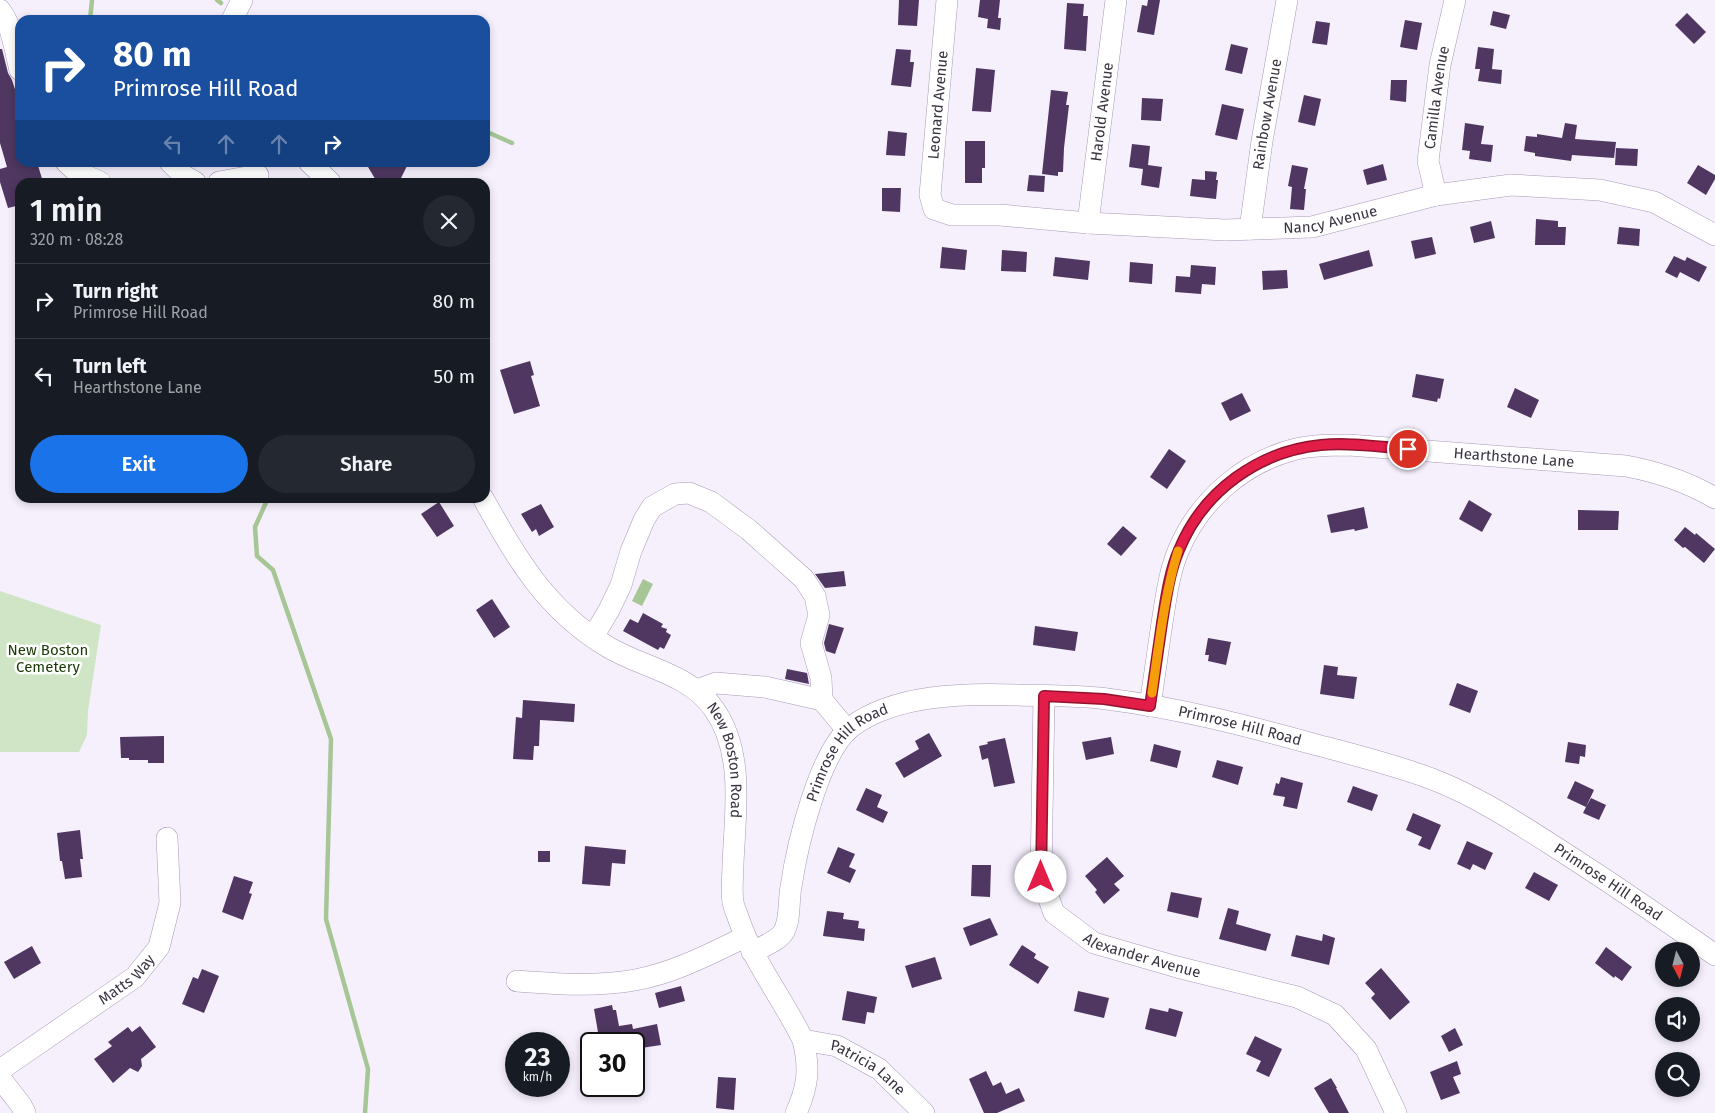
<!DOCTYPE html>
<meta charset="utf-8">
<style>
:root{--surface:#171b24;--page:#242831;--text:#f1f3f6;--muted:#9ea1a6;--line:#363941;--accent:#1a73e8}
body{margin:0;font-family:"Fira Sans",sans-serif;background:var(--page);color:var(--text);height:100vh;display:flex;flex-direction:column;font-size:19px;white-space:nowrap}
*{box-sizing:border-box;margin:0}
p{font-size:16px;color:var(--muted)}
.icon{flex:none;width:28px;height:28px;fill:none;stroke:currentColor;stroke-width:2;stroke-linecap:round;stroke-linejoin:round}
.map{position:relative;flex:1;overflow:hidden}
.side{position:absolute;left:15px;top:178px;width:475px;height:325px;display:flex;flex-direction:column;background:var(--surface);border-radius:15px;box-shadow:0 2px 8px #0003}
.side>*{flex:none}
.guide{position:absolute;left:15px;top:15px;width:475px;height:152px;border-radius:15px;box-shadow:0 2px 8px #0003;background:#1a4fa0;color:#fff;overflow:hidden}
.needle{width:32px;rotate:173deg}
.controls{position:absolute;left:1655px;top:942px;display:grid;gap:10px}
.controls a{display:grid;place-items:center;width:45px;height:45px;border-radius:50%;background:var(--surface);box-shadow:0 2px 8px #0003;font-size:25px}
.speed{position:absolute;left:505px;top:1032px;display:flex;gap:10px;font-size:25px;font-weight:700;text-align:center}
.speed>*{display:grid;place-content:center;width:65px;height:65px;border-radius:50%;background:var(--surface);box-shadow:0 2px 8px #0003;line-height:1}
.speed small{font-size:12px;font-weight:400}
.speed .limit{border:2px solid #111;border-radius:8px;background:#fff;color:#111}
.pin{position:absolute;display:grid;place-items:center;width:42px;height:42px;color:#fff;margin:-21px;border:2px solid #fff;border-radius:50%;box-shadow:0 1px 5px #0007}
.me{position:absolute;width:55px;margin:-28px;rotate:0deg;stroke-linejoin:round;filter:drop-shadow(0 0 4px #0008)}
.turn{display:flex;align-items:center;gap:18px;height:105px;padding:0 15px;font-size:22px}
.turn .icon{width:65px;height:65px;stroke-width:2.5}
.turn b{display:block;font-size:35px;line-height:42px}
.lanes{display:flex;align-items:center;height:48px;padding:0 15px;background:#0003;justify-content:center;gap:25px;direction:ltr}
.lanes .off{opacity:.35}
.round{display:grid;place-items:center;flex:none;width:52px;height:52px;border-radius:26px;background:var(--page)}
.head{display:flex;align-items:center;justify-content:space-between;height:85px;padding:0 15px}
h1{font-size:30px;font-weight:600;line-height:38px}
.button{display:flex;gap:10px;margin-top:auto;padding:10px 15px}
.button a{flex:1;height:58px;border-radius:30px;background:var(--accent);color:#fff;font-size:20px;font-weight:600;line-height:58px;text-align:center}
.button a+a{background:var(--page);color:var(--text)}
ul{padding:0;list-style:none}
li{display:flex;align-items:center;gap:15px;height:75px;padding:0 15px;border-top:1px solid var(--line)}
li div{flex:1}
li b{display:block;font-size:19px}
li em{font-style:normal}
.map>svg:first-child{display:block}
</style>
<div class="map">
<svg width="1715" height="1113" viewBox="0 0 1715 1113">
<rect width="100%" height="100%" fill="#f6f0fd"/>
<path fill="#d0e5c5" d="M0 591 101 625 88 711 87 735 79 752H0Z"/>
<path fill="#a6c696" d="M643 579 653 584 642 606 632 601Z"/>
<g fill="none" stroke-linecap="round" stroke-linejoin="round">
<g stroke="#a6c696" stroke-width="4.5">
<path d="M217 0 221 3"/>
<path d="M90 20 92 0"/>
<path d="M485 131 512 143"/>
<path d="M268 498 255 527 257 556 273 570 331 739 326 919 368 1069 365 1113"/>
</g>
</g>
<g fill="#4f3761">
<path d="M899 0H919L917 26 898 25Z"/>
<path d="M980 0H1000L998 18H1001L1000 30 987 28 988 19 978 17Z"/>
<path d="M1148 0H1160L1154 35 1137 32 1142 5 1147 6Z"/>
<path d="M1067 3 1084 4 1083 16H1088L1086 51 1064 49Z"/>
<path d="M1493 11 1510 15 1506 29 1490 25Z"/>
<path d="M1687 13 1706 32 1694 44 1675 25Z"/>
<path d="M1405 20 1422 23 1417 50 1400 47Z"/>
<path d="M1316 21 1330 23 1327 45 1312 43Z"/>
<path d="M1231 44 1248 48 1242 74 1225 70Z"/>
<path d="M1478 47 1494 49 1492 69 1502 70 1501 84 1478 81 1480 69H1475Z"/>
<path d="M0 49H2L8 73 12 80 20 105V162H37L43 182H20V205L8 208 0 182V169L7 167 0 143Z"/>
<path d="M896 49 911 50 910 62H914L911 87 891 85Z"/>
<path d="M976 68 995 70 991 112 972 111Z"/>
<path d="M1391 80H1407L1406 102 1390 100Z"/>
<path d="M1051 90 1068 92 1066 105H1069L1064 148 1063 172H1058V176L1042 174Z"/>
<path d="M1304 95 1321 99 1315 126 1298 122Z"/>
<path d="M1142 98 1163 99 1161 121 1141 120Z"/>
<path d="M1222 104 1244 109 1237 140 1215 135Z"/>
<path d="M1465 123 1484 126 1481 144 1493 145 1491 162 1469 159 1470 151 1462 150Z"/>
<path d="M1565 123 1577 125 1575 139 1616 142 1614 158 1572 155 1571 161 1535 156V153L1524 151 1526 136 1537 137V134L1562 138Z"/>
<path d="M888 131 907 133 905 156 886 155Z"/>
<path d="M965 141H985V168H982V183H965Z"/>
<path d="M1132 144 1150 146 1148 165 1162 167 1159 188 1141 185 1143 169 1129 167Z"/>
<path d="M1616 148 1638 149 1637 166 1615 165Z"/>
<path d="M365 162H409L399 182H377Z"/>
<path d="M1383 164 1387 180 1367 185 1363 170Z"/>
<path d="M1292 165 1308 168 1304 189H1306L1304 210 1290 209 1292 187 1288 186Z"/>
<path d="M1698 165 1715 175V179L1706 195 1687 183Z"/>
<path d="M1205 171 1217 172 1216 180H1218L1216 199 1190 196 1192 179 1205 180Z"/>
<path d="M1029 175 1045 176 1044 192 1027 191Z"/>
<path d="M882 188H901L900 212 882 211Z"/>
<path d="M1536 219 1558 221V227H1566L1565 245H1535Z"/>
<path d="M1491 221 1495 238 1474 243 1470 227Z"/>
<path d="M1619 227 1640 229 1639 246 1617 244Z"/>
<path d="M1432 237 1436 254 1415 259 1411 241Z"/>
<path d="M942 247 967 250 965 270 940 268Z"/>
<path d="M1002 250 1027 252 1026 272 1001 271Z"/>
<path d="M1369 250 1373 266 1324 280 1319 264Z"/>
<path d="M1674 256 1685 261 1687 257 1707 267 1699 282 1680 272 1677 278 1665 272Z"/>
<path d="M1055 257 1090 261 1088 280 1053 276Z"/>
<path d="M1130 262 1153 264 1152 284 1129 282Z"/>
<path d="M1191 265 1216 267 1215 285 1202 284 1201 294 1175 292 1176 276 1190 277Z"/>
<path d="M1287 270 1288 288 1263 290 1262 271Z"/>
<path d="M530 361 534 375 531 376 540 406 514 414 500 370Z"/>
<path d="M1416 374 1444 379 1440 399 1438 398 1437 402 1412 397Z"/>
<path d="M1515 388 1539 400 1531 418 1507 407Z"/>
<path d="M1242 393 1251 411 1230 421 1221 403Z"/>
<path d="M1169 449 1186 461 1167 489 1150 477Z"/>
<path d="M1469 500 1492 514 1482 532 1459 519Z"/>
<path d="M439 502 454 526 437 537 421 514Z"/>
<path d="M541 504 554 527 539 536 536 529 532 532 521 514Z"/>
<path d="M1364 507 1368 528 1355 531 1354 529 1331 533 1327 515Z"/>
<path d="M1578 510 1619 511 1618 530H1578Z"/>
<path d="M1123 526 1137 538 1121 556 1107 544Z"/>
<path d="M1685 527 1695 535 1696 533 1715 549 1704 563 1685 547 1683 548 1674 540Z"/>
<path d="M844 571 846 586 825 588 815 574Z"/>
<path d="M492 599 510 627 494 638 476 610Z"/>
<path d="M643 613 663 624 661 627 667 629 666 632 671 635 664 649 660 647 658 650 623 631 630 619 638 623Z"/>
<path d="M829 624 844 628 835 654 826 651 824 643Z"/>
<path d="M1035 626 1078 632 1075 651 1033 645Z"/>
<path d="M1208 638 1231 642 1226 665 1208 661 1209 655H1205Z"/>
<path d="M1324 665 1338 667 1337 675 1357 677 1354 699 1320 694Z"/>
<path d="M787 669 807 673 809 684 785 679Z"/>
<path d="M1457 683 1478 691 1470 713 1449 705Z"/>
<path d="M523 700 575 704 574 722 540 720 539 746H534L533 760 513 759 516 717 522 718Z"/>
<path d="M929 733 942 756 904 778 895 763 919 749 915 741Z"/>
<path d="M164 736V763H148V760H129V758H121L120 737Z"/>
<path d="M1111 737 1114 754 1086 760 1082 742Z"/>
<path d="M1005 738 1015 783 994 787 988 758 982 760 979 746 988 744 987 742Z"/>
<path d="M1568 742 1586 745 1585 757 1580 756 1579 764 1565 762Z"/>
<path d="M1154 744 1181 751 1177 768 1150 761Z"/>
<path d="M1217 760 1243 767 1238 785 1212 777Z"/>
<path d="M1281 777 1303 783 1297 809 1283 806 1285 797 1273 795 1276 783 1279 784Z"/>
<path d="M1575 781 1594 790 1586 807 1591 798 1606 805 1599 820 1583 813 1586 807 1567 798Z"/>
<path d="M1353 786 1378 795 1372 811 1347 802Z"/>
<path d="M866 788 882 795 877 807 888 812 883 823 856 810Z"/>
<path d="M1413 813 1441 825 1430 850 1418 845 1422 837 1406 830Z"/>
<path d="M80 830 83 859H80L82 877 65 879 62 861H60L57 833Z"/>
<path d="M1467 841 1493 853 1485 870 1473 864 1470 870 1457 864Z"/>
<path d="M585 846 626 850 625 864 612 863 610 886 582 884Z"/>
<path d="M838 847 855 854 849 867 856 870 850 883 827 873Z"/>
<rect x="538" y="851" width="12" height="11"/>
<path d="M1107 857 1124 876 1114 884 1120 890 1104 904 1095 892 1097 890 1085 876Z"/>
<path d="M972 865H991L990 897 971 896Z"/>
<path d="M1534 872 1558 885 1549 901 1525 888Z"/>
<path d="M234 876 253 882 249 893 252 894 243 920 222 912Z"/>
<path d="M1171 892 1202 898 1198 918 1167 911Z"/>
<path d="M1228 908 1239 911 1236 924 1271 934 1266 951 1219 939Z"/>
<path d="M827 911 844 913 843 919 859 921 858 928 865 929 864 941 823 936Z"/>
<path d="M990 918 998 935 970 946 963 928Z"/>
<path d="M1323 934 1335 938 1329 965 1291 956 1296 935 1322 941Z"/>
<path d="M1022 945 1036 954 1034 958 1049 967 1038 984 1009 965Z"/>
<path d="M32 946 41 963 14 979 4 962Z"/>
<path d="M1606 947 1632 967 1622 981 1615 976 1614 978 1595 963Z"/>
<path d="M935 957 942 979 912 988 905 966Z"/>
<path d="M1381 968 1410 1002 1390 1020 1371 998 1375 994 1365 983Z"/>
<path d="M202 969 219 976 204 1013 182 1004 193 977 198 979Z"/>
<path d="M681 986 685 1001 659 1008 655 993Z"/>
<path d="M847 991 877 997 874 1013 867 1012 865 1024 842 1020Z"/>
<path d="M1078 991 1109 998 1104 1018 1074 1011Z"/>
<path d="M612 1005 613 1010H616L619 1026 632 1024 633 1029 657 1024 661 1045 635 1049 634 1044H600L594 1009Z"/>
<path d="M1150 1008 1168 1012 1169 1008 1183 1012 1176 1037 1145 1029Z"/>
<path d="M140 1026 156 1047 141 1059 142 1066 138 1072 130 1068 113 1083 94 1059 112 1046 108 1042 128 1027 132 1032Z"/>
<path d="M1455 1028 1463 1045 1449 1052 1441 1036Z"/>
<path d="M1255 1036 1282 1049 1269 1077 1256 1071 1261 1061 1246 1054Z"/>
<path d="M1457 1061 1461 1074 1453 1077 1460 1093 1441 1100 1430 1072Z"/>
<path d="M986 1071 993 1086 1001 1082 1006 1094 1019 1088 1025 1101 997 1113H984L969 1079Z"/>
<path d="M718 1077 736 1078 734 1110 716 1108Z"/>
<path d="M1331 1078 1337 1088H1336L1349 1113H1329L1314 1088Z"/>
</g>
<g fill="none" stroke-linecap="round" stroke-linejoin="round">
<defs>
<g id="minor">
<path id="s1" d="M947 0 930 195 934 209 952 215H1000L1088 223 1225 230 1312 227 1436 195 1511 185 1600 190 1654 202 1715 235"/>
<path d="M0 10C12 25 15 51 20 70"/>
<path d="M232 20 242 0"/>
<path d="M66 162 77 172 100 182"/>
<path d="M170 162 183 175 195 182"/>
<path d="M309 162 330 182"/>
<path d="M219 182 258 175"/>
<path id="s2" d="M1436 195 1428 161 1440 65 1455 0"/>
<path id="s3" d="M1088 223 1116 0"/>
<path id="s4" d="M1250 229 1262 141 1287 0"/>
<path id="s5" d="M483 498C517 559 546 610 608 647 643 668 689 673 714 709 745 753 735 813 733 864 733 876 731 890 733 902 734 908 737 914 739 920 754 963 783 999 803 1040 810 1068 808 1087 796 1113"/>
<path d="M593 637 609 610 621 585 631 551 644 520 652 507 675 494 689 493 711 502 749 530 804 579 815 596 819 615 811 643 821 678 822 700"/>
<path d="M697 690 716 683 765 687 822 700 847 730"/>
<path id="s6" d="M1044 696 1041 877 1054 913 1094 943 1177 967 1297 997 1335 1015 1366 1049 1396 1113"/>
<path id="s7" d="M1150 706C1154 678 1158 651 1162 623 1166 598 1169 572 1179 549 1200 500 1244 462 1296 449 1313 445 1331 445 1349 445L1626 466C1658 472 1686 481 1715 498"/>
<path id="s8" d="M752 952C762 947 776 942 783 933 791 921 788 901 791 887 797 846 819 752 851 727 895 694 965 693 1018 695 1048 696 1078 695 1107 699 1179 708 1248 726 1317 745 1355 755 1395 765 1432 779 1474 795 1513 820 1552 845 1607 880 1661 917 1715 955"/>
<path d="M517 981C555 984 597 987 635 980 674 973 710 954 745 937"/>
<path id="s9" d="M803 1040 837 1046 879 1069 924 1113"/>
<path id="s10" d="M0 1070 135 977 159 947 170 903 167 838"/>
<path d="M0 1078 21 1105 25 1113"/>
</g>
</defs>
<use href="#minor" stroke="#a998b7" stroke-width="22"/>
<use href="#minor" stroke="#fff" stroke-width="21"/>
</g>
<g fill="none" stroke-linecap="round" stroke-linejoin="round">
<defs>
<path id="route" d="M1041 877 1044 696 1104 699 1150 706C1154 678 1158 651 1162 623 1166 599 1169 573 1179 550 1203 491 1259 451 1321 445 1350 442 1380 447 1408 449"/>
</defs>
<use href="#route" stroke="#92132f" stroke-width="12"/>
<use href="#route" stroke="#e11d48" stroke-width="9"/>
<path stroke="#f59e0b" stroke-width="9" d="M1152 693C1159 645 1164 597 1178 551"/>
</g>
<g text-anchor="middle" dominant-baseline="central" stroke-width="5" stroke-linejoin="round" paint-order="stroke">
<g font-size="15" fill="#3a3340" stroke="#fff">
<text stroke="none"><textPath href="#s2" startOffset="99">Camilla Avenue</textPath></text>
<text transform="translate(938 105) rotate(-85)">Leonard Avenue</text>
<text stroke="none"><textPath href="#s3" startOffset="112">Harold Avenue</textPath></text>
<text stroke="none"><textPath href="#s4" startOffset="116">Rainbow Avenue</textPath></text>
<text stroke="none"><textPath href="#s1" startOffset="609">Nancy Avenue</textPath></text>
<text stroke="none"><textPath href="#s7" startOffset="538">Hearthstone Lane</textPath></text>
<text stroke="none"><textPath href="#s8" startOffset="655">Primrose Hill Road</textPath></text>
<text stroke="none"><textPath href="#s8" startOffset="235">Primrose Hill Road</textPath></text>
<text stroke="none"><textPath href="#s5" startOffset="375">New Boston Road</textPath></text>
<text stroke="none"><textPath href="#s8" startOffset="1059">Primrose Hill Road</textPath></text>
<text stroke="none"><textPath href="#s6" startOffset="319">Alexander Avenue</textPath></text>
<text stroke="none"><textPath href="#s10" startOffset="156">Matts Way</textPath></text>
<text stroke="none"><textPath href="#s9" startOffset="72">Patricia Lane</textPath></text>
</g>
<g font-size="15" fill="#1a3805" stroke="#fff">
<text x="48" y="650">New Boston<tspan x="48" dy="17">Cemetery</tspan></text>
</g>
</g>
</svg>
<div class="controls">
<a><svg class="needle" viewBox="-14 -14 28 28"><path d="M0-13l5 13h-10z" fill="#e53935"/><path d="M0 13l5-13h-10z" fill="#9ea1a6"/></svg></a>
<a><svg class="icon" aria-label="sound" viewBox="0 0 24 24"><path d="M4 9h4l5-4v14l-5-4H4zM17 9q2 3 0 6"/></svg></a>
<a><svg class="icon" aria-label="search" viewBox="0 0 24 24"><circle cx="10" cy="10" r="6"/><path d="M15 15l6 6"/></svg></a>
</div>
<div class="speed"><div>23<small>km/h</small></div><div class="limit">30</div></div>
<div class="pin" style="left:1408px;top:449px;background:#d93025"><svg class="icon" aria-label="arrive" viewBox="0 0 24 24"><path d="M6 21V4h12l-3 4 3 4H6"/></svg></div>
<svg class="me" style="left:1041px;top:877px" viewBox="-20 -20 40 40"><circle r="19" fill="#fff"/><path d="M0-13L10 11 0 6-10 11z" fill="#e11d48"/></svg>
<div class="guide">
<div class="turn"><svg class="icon" aria-label="right" viewBox="0 0 24 24"><path d="M7 20v-9h11M14 6l5 5-5 5"/></svg><div><b>80 m</b>Primrose Hill Road</div></div>
<div class="lanes"><svg class="icon off" aria-label="left" viewBox="0 0 24 24"><path d="M17 20v-9H6M10 6l-5 5 5 5"/></svg><svg class="icon off" aria-label="ahead" viewBox="0 0 24 24"><path d="M12 20V5M6 11l6-6 6 6"/></svg><svg class="icon off" aria-label="ahead" viewBox="0 0 24 24"><path d="M12 20V5M6 11l6-6 6 6"/></svg><svg class="icon" aria-label="right" viewBox="0 0 24 24"><path d="M7 20v-9h11M14 6l5 5-5 5"/></svg></div>
</div>
<section class="side">
<div class="head"><div><h1>1 min</h1><p>320 m · 08:28</p></div><a class="round"><svg class="icon" aria-label="close" viewBox="0 0 24 24"><path d="M6 6l12 12M18 6L6 18"/></svg></a></div>
<ul>
<li><svg class="icon" aria-label="right" viewBox="0 0 24 24"><path d="M7 20v-9h11M14 6l5 5-5 5"/></svg><div><b>Turn right</b><p>Primrose Hill Road</p></div><em>80 m</em></li>
<li><svg class="icon" aria-label="left" viewBox="0 0 24 24"><path d="M17 20v-9H6M10 6l-5 5 5 5"/></svg><div><b>Turn left</b><p>Hearthstone Lane</p></div><em>50 m</em></li>
</ul>
<div class="button"><a>Exit</a><a>Share</a></div>
</section>
</div>
